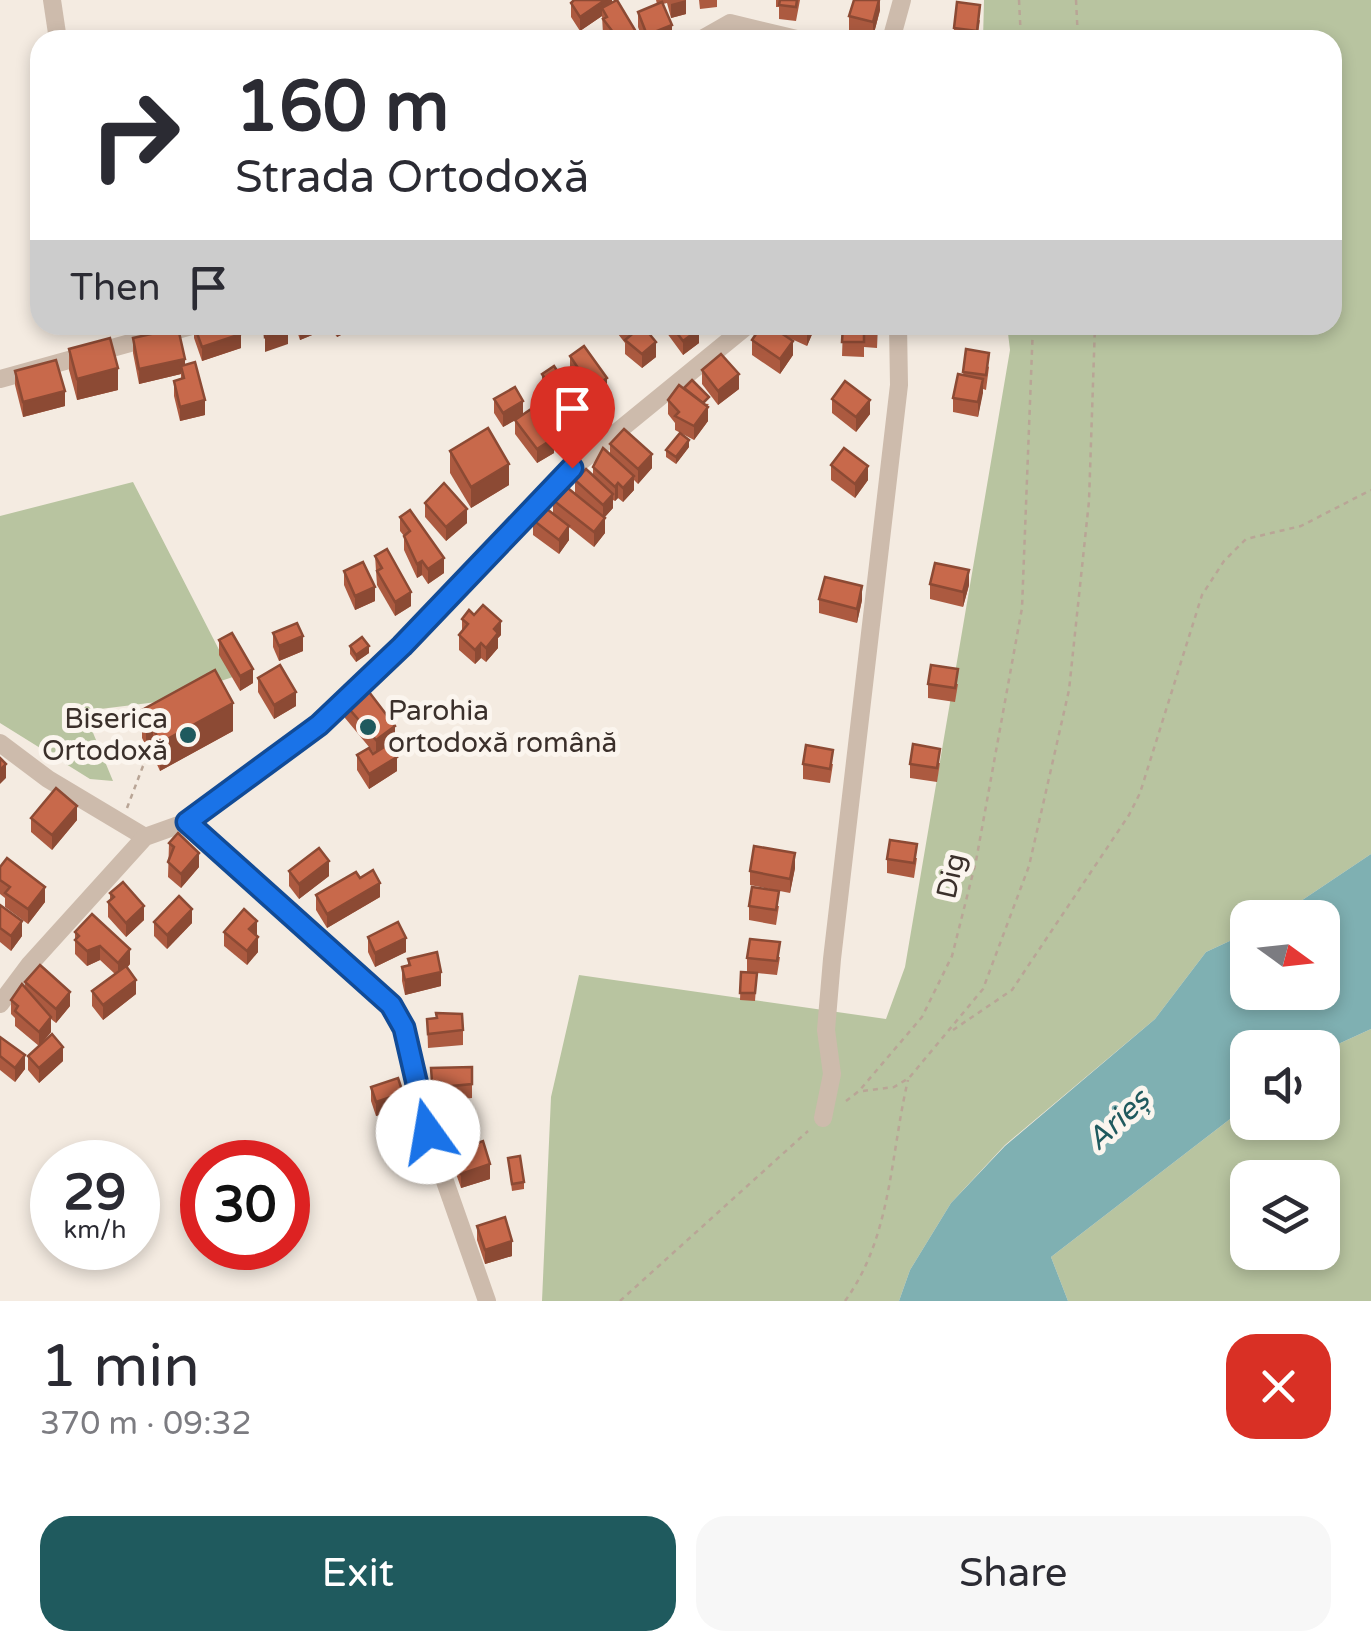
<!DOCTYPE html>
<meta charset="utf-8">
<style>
:root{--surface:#fff;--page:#f7f7f7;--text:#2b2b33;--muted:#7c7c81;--accent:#1f5a5e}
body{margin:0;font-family:"Varela Round",sans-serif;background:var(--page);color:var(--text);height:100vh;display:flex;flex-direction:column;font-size:38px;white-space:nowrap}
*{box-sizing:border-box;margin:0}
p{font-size:32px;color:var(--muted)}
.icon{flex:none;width:55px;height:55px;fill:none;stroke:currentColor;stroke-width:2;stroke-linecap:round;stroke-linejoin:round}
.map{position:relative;height:1301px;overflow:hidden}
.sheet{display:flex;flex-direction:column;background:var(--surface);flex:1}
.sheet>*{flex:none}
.banner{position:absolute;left:30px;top:30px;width:1312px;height:305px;border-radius:30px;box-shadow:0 5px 15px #0003;background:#fff;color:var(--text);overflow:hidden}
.needle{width:65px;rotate:105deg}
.controls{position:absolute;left:1230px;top:900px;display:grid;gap:20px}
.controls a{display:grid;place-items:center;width:110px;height:110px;border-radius:20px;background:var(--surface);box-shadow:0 5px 15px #0003;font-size:50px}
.speed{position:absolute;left:30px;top:1140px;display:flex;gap:20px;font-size:50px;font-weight:700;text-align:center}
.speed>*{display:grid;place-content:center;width:130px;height:130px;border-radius:50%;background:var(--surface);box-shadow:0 5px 15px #0003;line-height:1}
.speed small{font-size:25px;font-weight:400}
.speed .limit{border:15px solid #d22;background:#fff;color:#111}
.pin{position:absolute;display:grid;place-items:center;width:85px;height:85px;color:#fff;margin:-102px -42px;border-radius:50% 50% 50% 0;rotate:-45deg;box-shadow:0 0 10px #0007}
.pin .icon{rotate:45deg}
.me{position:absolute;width:110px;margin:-55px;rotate:347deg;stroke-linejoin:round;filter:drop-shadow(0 0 8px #0008)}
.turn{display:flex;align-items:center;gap:35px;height:210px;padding:0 40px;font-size:45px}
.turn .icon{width:130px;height:130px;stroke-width:2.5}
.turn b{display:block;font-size:70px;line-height:85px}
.then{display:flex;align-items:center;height:95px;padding:0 40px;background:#0003;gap:20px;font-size:38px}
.round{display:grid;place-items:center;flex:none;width:105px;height:105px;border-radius:30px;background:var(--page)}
.overview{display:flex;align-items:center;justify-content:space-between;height:170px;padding:0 40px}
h1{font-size:60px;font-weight:600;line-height:75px}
.primary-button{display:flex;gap:20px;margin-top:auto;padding:20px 40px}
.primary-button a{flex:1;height:115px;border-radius:30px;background:var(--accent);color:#fff;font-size:40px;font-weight:600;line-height:115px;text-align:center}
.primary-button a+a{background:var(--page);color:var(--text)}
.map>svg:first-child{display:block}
</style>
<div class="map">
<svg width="1371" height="1301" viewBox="0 0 1371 1301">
<rect width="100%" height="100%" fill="#f4ebe1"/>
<g fill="#b8c4a0" fill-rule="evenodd">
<path d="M984 0H1371V854L1277 917 1248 918 1247 933 1206 952 1155 1019 1005 1145 951 1203 910 1270 899 1301H542L551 1097 579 975 886 1019 905 967 1010 350 1007 325H1332V40H983Z"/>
<path d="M133 482 233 677 157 702 84 711 113 781 90 779 0 723V516Z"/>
<path d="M1371 1029V1301H1068L1051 1257 1247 1106 1248 1122H1322L1323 1051ZM1248 1178H1322V1252H1248Z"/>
</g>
<path fill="#7fb0b2" d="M1371 854V1029L1323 1051 1248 1048 1247 1106 1051 1257 1068 1301H899L910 1270 951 1203 1005 1146 1155 1019 1206 952 1247 933 1248 992H1322V918L1277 917Z"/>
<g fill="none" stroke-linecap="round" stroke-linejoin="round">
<g stroke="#b9a596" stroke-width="2.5" stroke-dasharray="5 5" stroke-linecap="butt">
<path d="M1019 0 1021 40"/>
<path d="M1076 0 1078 40"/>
<path d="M127 808 143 766 154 753"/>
<path d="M953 1030 1012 990 1129 815 1140 793 1202 595 1224 561 1246 539 1301 526 1371 490"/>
<path d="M863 1091 894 1087 909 1078 983 989 1029 866 1069 690 1089 501 1095 325"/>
<path d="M846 1101 859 1091 922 1017 952 956 976 861 1022 608 1033 325"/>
<path d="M620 1301 808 1131"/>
<path d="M845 1301C892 1236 890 1156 908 1080"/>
</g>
<g stroke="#cdbbac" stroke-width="18">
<path d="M52 0 58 40"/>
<path d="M700 40 730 23 801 40"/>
<path d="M891 40 902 0"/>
<path d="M0 379 195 325"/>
<path d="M0 743 48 779 145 837"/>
<path d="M187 822 391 1005 405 1028 428 1133 487 1301"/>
<path d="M0 1004 30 964 145 837 187 822 319 725 402 646 573 468 748 325"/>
<path d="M823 1118 832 1074 826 1030 832 959 899 385 898 325"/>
</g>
</g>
<g fill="#ac5a40">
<path d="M612 0V2L638 40H608L603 34 602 16 580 31 571 17V3Z"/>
<path d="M656 0H686V14L671 18 667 3 663 4 672 39 670 40H643L638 27V12L657 4Z"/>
<path d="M699 0H717V7L700 9Z"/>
<path d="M776 0H800L796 21 779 19V7H776Z"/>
<path d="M880 0V10L873 37 849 30V16Z"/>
<path d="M980 20 977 40H954V28Z"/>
<path d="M194 325 241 348 202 361 194 338Z"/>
<path d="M289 325H317V333L300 340 297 331 292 333Z"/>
<path d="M328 325H353V329L337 337Z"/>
<path d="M618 325H642L656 357 642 368 625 354V343L618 334Z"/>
<path d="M661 325H712L699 334V343L683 355Z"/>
<path d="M785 325H816L807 346 785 336 793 355 780 374 752 355V340L785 336Z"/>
<path d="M843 325H878L877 348 864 347V357L842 356Z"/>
<path d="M133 338 185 365 205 415 180 421 174 396V381L181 379V374L139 384 133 353Z"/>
<path d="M69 349 118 390 77 400 69 370Z"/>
<path d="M966 349 989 367 986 390 983 389 978 417 953 412V398L963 375Z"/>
<path d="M570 356 607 392 596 400 590 392 586 394 570 371Z"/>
<path d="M702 370 739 389 718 405 702 384Z"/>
<path d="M15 371 65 406 23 417 15 385Z"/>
<path d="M542 374 581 422 569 430 542 389Z"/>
<path d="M494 399 523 414 554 453 537 463 515 434V420L503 427 494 413Z"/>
<path d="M832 399 870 414 856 432 832 413Z"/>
<path d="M668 400 709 404 707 406 708 421 694 440 675 430V423L668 414Z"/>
<path d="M610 444 652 468 638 484 634 480V490L623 502 618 498 615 501 613 500V508L604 518 605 533 594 547 569 527V540L559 554 533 535V520L553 513V500L575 494V480L593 475V467L610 454Z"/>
<path d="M689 447 676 464 666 457V450Z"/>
<path d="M450 451 509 485 471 508 450 473Z"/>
<path d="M831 465 868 480 855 498 831 480Z"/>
<path d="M425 503 467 523 446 541 425 517Z"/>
<path d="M400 517 444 573 428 584 422 575 417 578 404 550V536L400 531Z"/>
<path d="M375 556 411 606 395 616 377 585Z"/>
<path d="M344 571 375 601 355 610 344 585Z"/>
<path d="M930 584 969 585 963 607 930 599Z"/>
<path d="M819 599 862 600 857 623 819 613Z"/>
<path d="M462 619 501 635 498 638V648L486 662 481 658 475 664 459 650V635L462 632Z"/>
<path d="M273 633 303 651 279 661 273 647Z"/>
<path d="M219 640 253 683 240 691 219 655Z"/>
<path d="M350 646 369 653 356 662 350 654Z"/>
<path d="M258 678 296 706 274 719 258 692Z"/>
<path d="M928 684H958L955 702 928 698Z"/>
<path d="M345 704 395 740 389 744 397 771 369 789 357 770V755L374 753 345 718Z"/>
<path d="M142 710 233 731 160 771 154 758V744L153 742 146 746 142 738Z"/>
<path d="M940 763 937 782 910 778V764Z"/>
<path d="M803 764H833L830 783 803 779Z"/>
<path d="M31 818 77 820 52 850 31 832Z"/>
<path d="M169 843 199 867 181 888 168 877Z"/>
<path d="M917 858 914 878 887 873V859Z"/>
<path d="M0 867 45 902 28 924 5 907V898L0 894Z"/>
<path d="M795 868 790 893 750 885V871Z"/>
<path d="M289 871 329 876 299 899 289 886Z"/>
<path d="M360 878 380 897 327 928 316 910V895Z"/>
<path d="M110 893 144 920 126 937 108 917V902L110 900Z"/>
<path d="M0 905 22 936 11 951 0 942Z"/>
<path d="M749 906H779L776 925 749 920Z"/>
<path d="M154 922 192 923 167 949 154 936Z"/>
<path d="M75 932 130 964 127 968 136 994 103 1020 92 1006V991L115 974 100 960 87 966 75 954Z"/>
<path d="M224 932 256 936 258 952 247 965 224 946Z"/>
<path d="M368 937 406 952 375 967 368 952Z"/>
<path d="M780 957 777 975 757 973 755 1001 740 1000 741 972H747V958Z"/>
<path d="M408 959 441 986 405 995 402 981V967L408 966Z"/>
<path d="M25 982 70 1006 56 1023 51 1019V1032L41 1044 63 1061 39 1083 28 1070V1056L39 1046 15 1026V1018L11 1014V1000L25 987Z"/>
<path d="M427 1019 463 1030V1045L428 1048Z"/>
<path d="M0 1037 25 1069 15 1082 0 1070Z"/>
<path d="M472 1067V1098L453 1100 466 1146 490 1179 461 1188 453 1165V1152L448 1154 435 1132 433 1103 441 1099V1096L432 1097 431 1068Z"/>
<path d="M371 1087 403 1107 376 1116 371 1101Z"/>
<path d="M508 1158 524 1182V1189L512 1191Z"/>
<path d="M477 1226 512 1256 485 1264 477 1240Z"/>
</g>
<g fill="#8c4a34">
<path d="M605 0H612V10L602 8V16L580 31V17Z"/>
<path d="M686 0V14L671 18V4Z"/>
<path d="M879 0 880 10 873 37V22Z"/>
<path d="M672 25V39L647 40V35Z"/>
<path d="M292 325H297V331L292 333Z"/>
<path d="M302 325H317V333L300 340V326Z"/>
<path d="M337 325H353V329L337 337Z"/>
<path d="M697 325H712L699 334V343L683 355V341Z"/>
<path d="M810 325H816L807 346V331Z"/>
<path d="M288 330V344L265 352V337Z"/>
<path d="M241 334V348L202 361V347Z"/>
<path d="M793 341V355L780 374V359Z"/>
<path d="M656 342V357L642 368V354Z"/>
<path d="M185 359V373L181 366V374L139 384V369Z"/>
<path d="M118 368V390L77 400V379Z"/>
<path d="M739 374V389L718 405V391Z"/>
<path d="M590 377V392L586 394V380Z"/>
<path d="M607 378V392L596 400V386Z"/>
<path d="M983 379V393L978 417V402Z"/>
<path d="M65 391V406L23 417V402Z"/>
<path d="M205 400V415L180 421V407Z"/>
<path d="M870 400V414L856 432V417Z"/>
<path d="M523 401V416L503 427V413Z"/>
<path d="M581 407V422L569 430V416Z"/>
<path d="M708 407V421L694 440V426Z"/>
<path d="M554 438V453L537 463V449Z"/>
<path d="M689 440V447L676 464V457Z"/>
<path d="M652 454V468L638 484V469Z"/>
<path d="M509 464V485L471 508V487Z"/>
<path d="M868 466V480L855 498V484Z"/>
<path d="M634 476V490L623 502V488Z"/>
<path d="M618 483V498L615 501V487Z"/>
<path d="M613 494V508L603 519V505Z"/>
<path d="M467 509V523L446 541V527Z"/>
<path d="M605 518V533L594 547V532Z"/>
<path d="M569 526V540L559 554V540Z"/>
<path d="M444 558V573L428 584V569Z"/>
<path d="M422 561V575L417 578V564Z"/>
<path d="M969 570V585L963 607V592Z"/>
<path d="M862 586V600L857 623V609Z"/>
<path d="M375 587V601L355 610V596Z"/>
<path d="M411 592V606L395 616V602Z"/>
<path d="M501 621V635L498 638V648L486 662V648L494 629Z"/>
<path d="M303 636V651L279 661V646Z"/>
<path d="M481 643V658L475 664V650Z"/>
<path d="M369 646V653L356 662V655Z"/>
<path d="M253 669V683L240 691V676Z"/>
<path d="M296 692V706L274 719V705Z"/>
<path d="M233 703V731L160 771V743Z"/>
<path d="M153 714V742L146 746V718Z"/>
<path d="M395 726V740L376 754V740Z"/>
<path d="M397 757V771L369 789V774Z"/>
<path d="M6 764V778L0 784V770Z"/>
<path d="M77 806V820L52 850V835Z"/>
<path d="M199 853V867L181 888V874Z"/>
<path d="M795 853V868L790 893V879Z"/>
<path d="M329 861V876L299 899V884Z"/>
<path d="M380 883V897L327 928V914Z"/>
<path d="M45 887V902L28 924V909Z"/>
<path d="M144 906V920L126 937V923Z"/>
<path d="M192 909V923L167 949V935Z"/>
<path d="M22 921V936L11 951V936Z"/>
<path d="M257 921V935L249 929Z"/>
<path d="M258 937V952L247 965V951Z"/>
<path d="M406 938V952L375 967V953Z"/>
<path d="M100 946V960L87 966V951Z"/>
<path d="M130 949V964L118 977V963Z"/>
<path d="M441 972V986L405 995V980Z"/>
<path d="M136 980V994L103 1020V1005Z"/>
<path d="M70 992V1006L56 1023V1009Z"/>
<path d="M51 1017V1032L39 1046V1032Z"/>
<path d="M63 1047V1061L39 1083V1068Z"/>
<path d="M25 1055V1069L15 1082V1068Z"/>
<path d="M403 1093V1107L376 1116V1102Z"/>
<path d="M466 1132V1146L448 1154V1140Z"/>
<path d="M490 1164V1179L461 1188V1174Z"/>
<path d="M512 1241V1256L485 1264V1250Z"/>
</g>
<g fill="#c8694b" stroke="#8c4a34" stroke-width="2.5">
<path d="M574 0H605L580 17 571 3Z"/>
<path d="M617 0 638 35 630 40H619L603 19 607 17 602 8Z"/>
<path d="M780 0H797L796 7 779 5Z"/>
<path d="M854 0H879L873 22 849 16Z"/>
<path d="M662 2 672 25 647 35 638 12Z"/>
<path d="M957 2 980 5 977 31 954 28Z"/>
<path d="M194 325H238L241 334 202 347Z"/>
<path d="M264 325H287L288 330 265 337Z"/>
<path d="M622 325H642L656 342 642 354 625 340 631 335Z"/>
<path d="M671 325H697L699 329 683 341Z"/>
<path d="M762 325H769L793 341 780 359 752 340Z"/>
<path d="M793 325H810L807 331Z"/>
<path d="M843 325H878L877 333H864V342H842Z"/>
<path d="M178 328 185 359 139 369 133 338Z"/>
<path d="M110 338 118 368 77 379 69 349Z"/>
<path d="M584 346 607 378 596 386 590 377 586 380 570 356Z"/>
<path d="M966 349 989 353 986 375 963 372Z"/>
<path d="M721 354 739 374 718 391 702 370Z"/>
<path d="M56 360 65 391 23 402 15 371Z"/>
<path d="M195 362 205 400 180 407 174 381 184 378 181 366Z"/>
<path d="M554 366 581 407 569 416 542 374Z"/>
<path d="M958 374 983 379 978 402 953 398Z"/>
<path d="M692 380 709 397 703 403 684 388Z"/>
<path d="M845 381 870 400 856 417 832 399Z"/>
<path d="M679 385 708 407 694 426 675 416 679 412 668 400Z"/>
<path d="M515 387 523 401 503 413 494 399Z"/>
<path d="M534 407 554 438 537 449 515 420Z"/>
<path d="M488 428 509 464 471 487 450 451Z"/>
<path d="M624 429 652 454 638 469 610 444Z"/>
<path d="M680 433 689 440 676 457 666 450Z"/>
<path d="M603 448 634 476 623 488 618 483 615 487 593 467Z"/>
<path d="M844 448 868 466 855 484 831 465Z"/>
<path d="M586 469 613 494 603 505 575 480Z"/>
<path d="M444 483 467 509 446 527 425 503Z"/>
<path d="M564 485 605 518 594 532 553 500Z"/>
<path d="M543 506 569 526 559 540 533 520Z"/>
<path d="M410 510 444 558 428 569 422 561 417 564 404 536 410 531 400 517Z"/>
<path d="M387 549 411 592 395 602 377 571 382 568 375 556Z"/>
<path d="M363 562 375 587 355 596 344 571Z"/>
<path d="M935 563 969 570 963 592 930 584Z"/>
<path d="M825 577 862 586 857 609 819 599Z"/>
<path d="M483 605 501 621 494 629 498 633 486 648 481 643 475 650 459 635 468 624 462 619 469 610 474 615Z"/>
<path d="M297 623 303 636 279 646 273 633Z"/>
<path d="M232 633 253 669 240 676 219 640Z"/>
<path d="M362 637 369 646 356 655 350 646Z"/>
<path d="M280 665 296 692 274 705 258 678Z"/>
<path d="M931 665 958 669 955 688 928 684Z"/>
<path d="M215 670 233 703 160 743 154 730 160 727 157 721 153 714 146 718 142 710Z"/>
<path d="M366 688 395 726 376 740 345 704Z"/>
<path d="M389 744 397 757 369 774 357 755 369 748 373 754Z"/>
<path d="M913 744 940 749 937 768 910 764Z"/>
<path d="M806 745 833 750 830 769 803 764Z"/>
<path d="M0 758 6 764 0 770Z"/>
<path d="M56 788 77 806 52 835 31 818Z"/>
<path d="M178 833 199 853 181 874 168 862 174 847 169 843Z"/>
<path d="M890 840 917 844 914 863 887 859Z"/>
<path d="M754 846 795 853 790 879 750 871Z"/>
<path d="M319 848 329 861 299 884 289 871Z"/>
<path d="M7 858 45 887 28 909 5 893 10 887 0 880V867Z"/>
<path d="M373 870 380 883 327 914 316 895 356 872 360 878Z"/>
<path d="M123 882 144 906 126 923 108 902 114 897 110 893Z"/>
<path d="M752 887 779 891 776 910 749 906Z"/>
<path d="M179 896 192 909 167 935 154 922Z"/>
<path d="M0 905 22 921 11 936 0 928Z"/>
<path d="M244 909 257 921 249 929 258 937 247 951 224 932Z"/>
<path d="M92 914 130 949 118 963 100 946 87 951 75 940 79 936 75 932Z"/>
<path d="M398 922 406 938 375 953 368 937Z"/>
<path d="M750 939 780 942 777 961 747 958Z"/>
<path d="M437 952 441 972 405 980 402 967 410 965 408 959Z"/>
<path d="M40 965 70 992 56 1009 25 982Z"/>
<path d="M126 966 136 980 103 1005 92 991Z"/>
<path d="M741 972 757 973 755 993H740Z"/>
<path d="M22 984 51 1017 39 1032 15 1011 18 1006 11 1000Z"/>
<path d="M436 1013 462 1014 463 1030 428 1034 427 1019 437 1018Z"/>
<path d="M52 1034 63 1047 39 1068 28 1056Z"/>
<path d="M0 1037 25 1055 15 1068 0 1056Z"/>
<path d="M472 1067V1084L441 1087V1082H432L431 1068Z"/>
<path d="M398 1078 403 1093 376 1102 371 1087Z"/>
<path d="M451 1095 466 1132 448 1140 435 1117 439 1116 433 1103Z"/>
<path d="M483 1141 490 1164 461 1174 453 1151Z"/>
<path d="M520 1156 524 1182 512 1184 508 1158Z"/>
<path d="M505 1217 512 1241 485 1250 477 1226Z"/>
</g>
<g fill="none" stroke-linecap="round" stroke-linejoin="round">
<defs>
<path id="route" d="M428 1132 404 1028 391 1005 187 822 319 725 402 646 572 468"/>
</defs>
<use href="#route" stroke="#114b97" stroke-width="25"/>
<use href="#route" stroke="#1a73e8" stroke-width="18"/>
</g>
<g fill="#1f5a5e" stroke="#fbf5ee" stroke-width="4">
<circle cx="368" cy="727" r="10"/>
<circle cx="188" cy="735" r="10"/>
</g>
<g text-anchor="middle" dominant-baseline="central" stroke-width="10" stroke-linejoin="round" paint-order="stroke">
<g font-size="28" fill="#3b302b" stroke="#fbf5ee" text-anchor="start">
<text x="388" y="711">Parohia<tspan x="388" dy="32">ortodoxă română</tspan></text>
<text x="168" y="719" text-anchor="end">Biserica<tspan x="168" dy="32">Ortodoxă</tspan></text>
</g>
<g font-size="28" fill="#3b302b" stroke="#fbf5ee">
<text transform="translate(951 876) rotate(-77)">Dig</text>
</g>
<g font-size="30" font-style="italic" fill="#1f5a5e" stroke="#fbf5ee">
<text transform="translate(1118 1120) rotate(-43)">Arieș</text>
</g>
</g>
</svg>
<div class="controls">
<a><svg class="needle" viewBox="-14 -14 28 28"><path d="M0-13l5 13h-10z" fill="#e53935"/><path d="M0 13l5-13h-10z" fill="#7c7c81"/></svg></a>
<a><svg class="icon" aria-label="sound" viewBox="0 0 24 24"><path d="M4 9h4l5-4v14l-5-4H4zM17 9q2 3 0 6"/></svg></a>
<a><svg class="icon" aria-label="layers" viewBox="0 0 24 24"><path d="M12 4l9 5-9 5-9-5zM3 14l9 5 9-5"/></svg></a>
</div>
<div class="speed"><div>29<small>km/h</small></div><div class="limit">30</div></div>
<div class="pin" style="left:572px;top:468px;background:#d93025"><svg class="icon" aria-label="arrive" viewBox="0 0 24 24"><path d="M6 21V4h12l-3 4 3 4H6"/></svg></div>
<svg class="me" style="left:428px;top:1132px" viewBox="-20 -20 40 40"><circle r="19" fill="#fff"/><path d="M0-13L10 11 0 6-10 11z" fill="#1a73e8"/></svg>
<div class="banner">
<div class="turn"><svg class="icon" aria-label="right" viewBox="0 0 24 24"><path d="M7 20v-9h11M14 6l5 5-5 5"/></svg><div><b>160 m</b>Strada Ortodoxă</div></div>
<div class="then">Then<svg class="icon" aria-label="arrive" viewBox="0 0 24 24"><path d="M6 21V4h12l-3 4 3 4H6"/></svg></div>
</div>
</div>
<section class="sheet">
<div class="overview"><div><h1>1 min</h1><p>370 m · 09:32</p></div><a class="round" style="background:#d93025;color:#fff"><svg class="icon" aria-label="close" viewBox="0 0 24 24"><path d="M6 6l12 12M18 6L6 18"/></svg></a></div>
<div class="primary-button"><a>Exit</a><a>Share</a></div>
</section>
